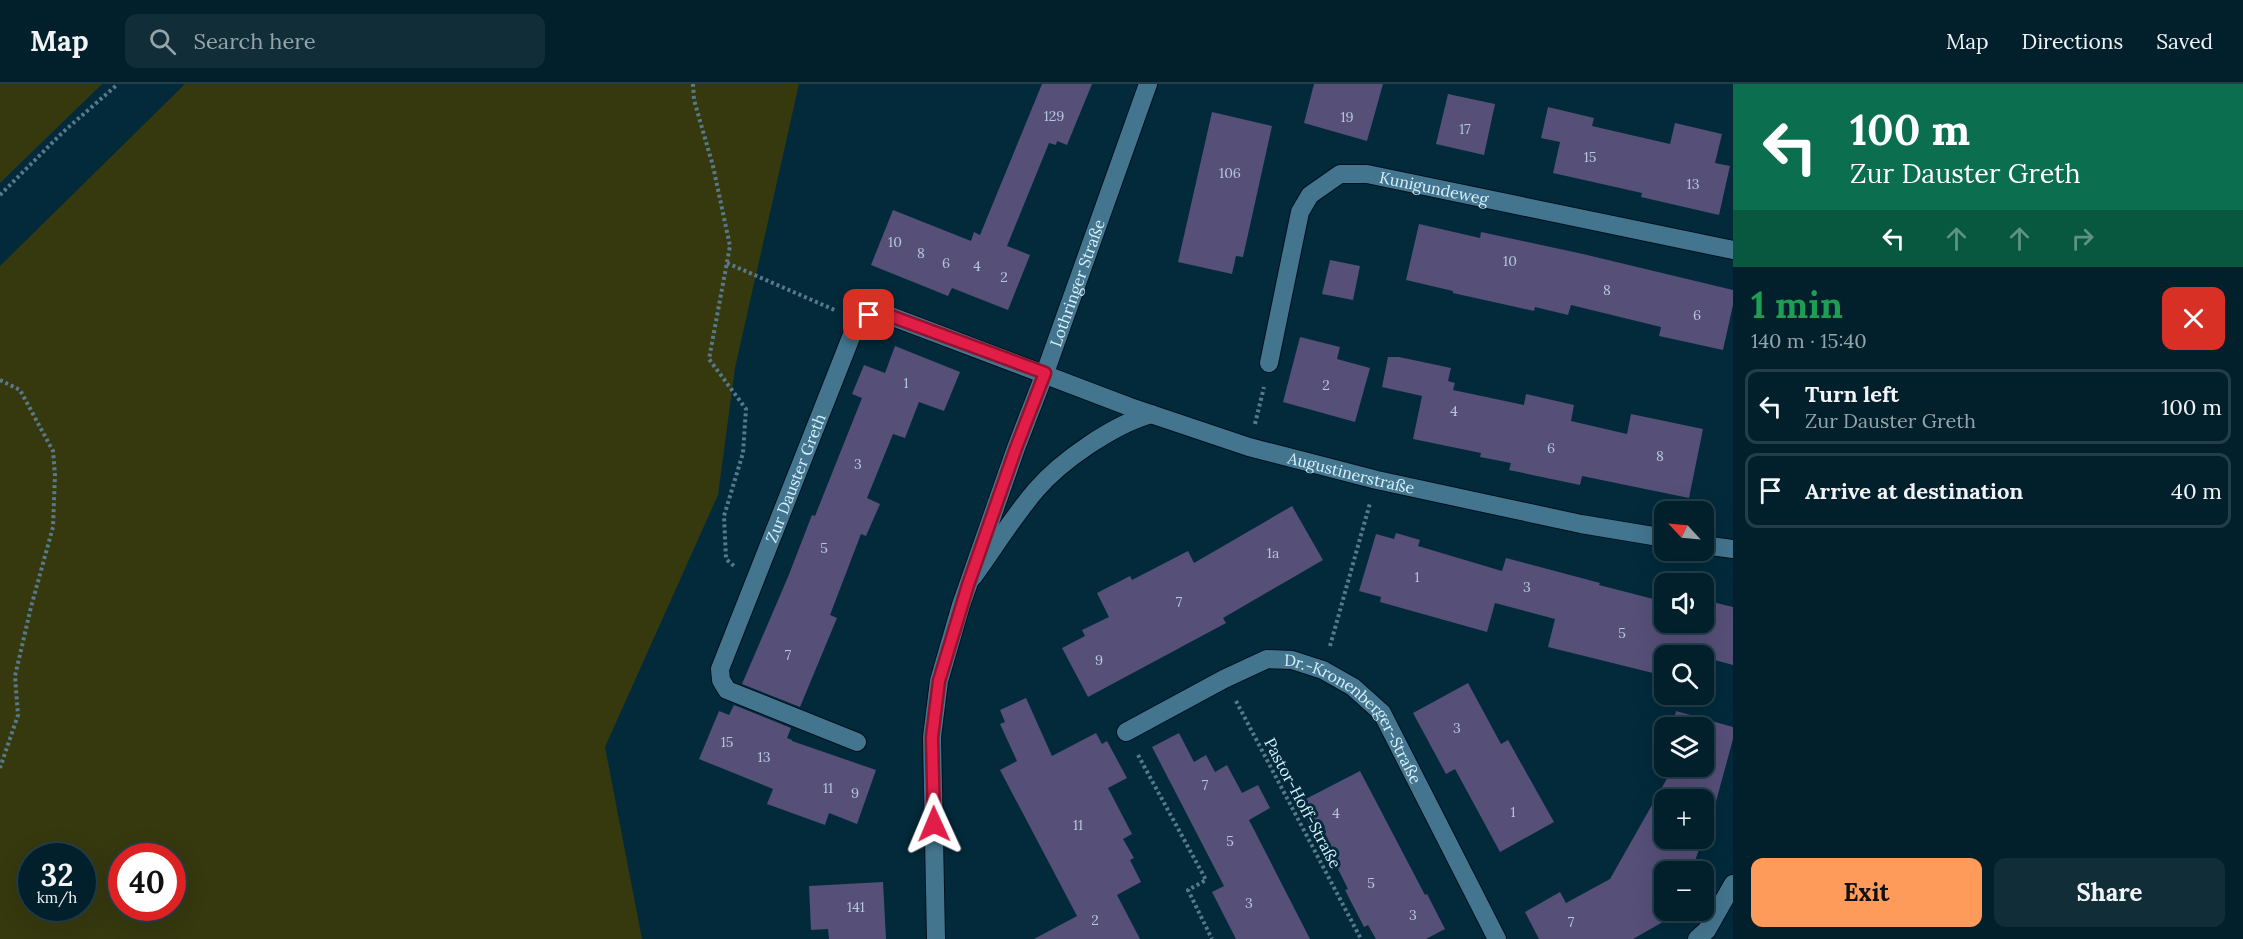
<!DOCTYPE html>
<meta charset="utf-8">
<style>
:root{--surface:#02202c;--page:#102d38;--text:#f1f3f6;--muted:#96a3a9;--line:#233e48;--accent:#ff9b5a}
body{margin:0;font-family:Lora,serif;background:var(--page);color:var(--text);height:100vh;display:flex;flex-direction:column;font-size:22px;white-space:nowrap}
*{box-sizing:border-box;margin:0}
p{font-size:20px;color:var(--muted)}
.icon{flex:none;width:33px;height:33px;fill:none;stroke:currentColor;stroke-width:2;stroke-linecap:round;stroke-linejoin:round}
.map{position:relative;flex:1;overflow:hidden}
.drawer{display:flex;flex-direction:column;background:var(--surface);width:510px}
.drawer>*{flex:none}
.banner{background:#0b6e4f;color:#fff;overflow:hidden}
.needle{width:39px;rotate:296deg}
.fabs{position:absolute;left:1654px;top:417px;display:grid;gap:12px}
.fabs a{display:grid;place-items:center;width:60px;height:60px;border-radius:12px;background:var(--surface);box-shadow:0 6px 24px #0002,0 0 0 2px var(--line);font-size:30px}
.speed{position:absolute;left:18px;top:759px;display:flex;gap:12px;font-size:30px;font-weight:700;text-align:center}
.speed>*{display:grid;place-content:center;width:78px;height:78px;border-radius:50%;background:var(--surface);box-shadow:0 6px 24px #0002,0 0 0 2px var(--line);line-height:1}
.speed small{font-size:15px;font-weight:400}
.speed .limit{border:9px solid #d22;background:#fff;color:#111}
.pin{position:absolute;display:grid;place-items:center;width:51px;height:51px;color:#fff;margin:-26px;border-radius:12px;box-shadow:0 3px 9px #0006}
.me{position:absolute;width:66px;margin:-33px;rotate:359deg;stroke-linejoin:round;filter:drop-shadow(0 0 4px #0008)}
.turn{display:flex;align-items:center;gap:21px;height:126px;padding:0 18px;font-size:27px}
.turn .icon{width:78px;height:78px;stroke-width:2.5}
.turn b{display:block;font-size:42px;line-height:51px}
.lanes{display:flex;align-items:center;height:57px;padding:0 18px;background:#0003;justify-content:center;gap:30px;direction:ltr}
.lanes .off{opacity:.35}
.round{display:grid;place-items:center;flex:none;width:63px;height:63px;border-radius:12px;background:var(--page)}
.head{display:flex;align-items:center;justify-content:space-between;height:102px;padding:0 18px}
h1{font-size:36px;font-weight:700;line-height:45px;color:#1e9e55}
.button{display:flex;gap:12px;margin-top:auto;padding:12px 18px}
.button a{flex:1;height:69px;border-radius:12px;background:var(--accent);color:#111;font-size:24px;font-weight:700;line-height:69px;text-align:center}
.button a+a{background:var(--page);color:var(--text)}
ul{padding:0;list-style:none}
li{display:flex;align-items:center;gap:18px;height:75px;margin:0 12px 9px;padding:0 6px;border:3px solid var(--line);border-radius:12px}
li div{flex:1}
li b{display:block;font-size:22px}
li em{font-style:normal}
header{display:flex;align-items:center;gap:36px;box-sizing:border-box;height:84px;padding:0 30px;background:var(--surface);border-bottom:2px solid var(--line)}
header strong{font-size:28px}
nav{display:flex;gap:33px;margin-inline-start:auto;font-size:21px}
.search{width:420px;height:54px;background:var(--page);display:flex;align-items:center;gap:15px;box-sizing:border-box;padding:0 21px;border-radius:12px;color:var(--muted);font-size:22px}
main{display:flex;flex:1;min-height:0}
.map>svg:first-child{display:block}
</style>
<header>
<strong>Map</strong>
<div class="search"><svg class="icon" aria-label="search" viewBox="0 0 24 24"><circle cx="10" cy="10" r="6"/><path d="M15 15l6 6"/></svg>Search here</div>
<nav><a>Map</a><a>Directions</a><a>Saved</a></nav>
</header>
<main>
<div class="map">
<svg width="1733" height="855" viewBox="0 0 1733 855">
<rect width="100%" height="100%" fill="#022a3b"/>
<g fill="#36390e" fill-rule="evenodd">
<path d="M0 0H102L0 99Z"/>
<path d="M185 0H799L735 284 718 411 605 663 642 855H0V182ZM32 772H82V824H32ZM122 772H172V824H122Z"/>
</g>
<g fill="#564f78">
<path d="M1042 0H1092L1067 61 1057 57 1056 61 1049 59 1007 162 1030 171 1008 226 952 204 948 212 871 181 893 126 971 157 974 148 980 151Z"/>
<path d="M1314 0H1383L1367 57 1304 39Z"/>
<path d="M1448 10 1495 20 1484 71 1436 60Z"/>
<path d="M1548 23 1594 34 1592 42 1670 60 1675 39 1722 50 1715 79 1730 82 1719 131 1641 113 1642 109 1553 89 1560 58 1541 54Z"/>
<path d="M1212 28 1272 42 1243 173 1236 172 1232 190 1178 178Z"/>
<path d="M1419 140 1480 154 1481 148 1583 170 1733 206V221L1723 266 1659 252 1661 243 1571 221 1568 231 1535 223 1534 227 1453 209V207L1406 196Z"/>
<path d="M1330 176 1360 182 1353 216 1322 210Z"/>
<path d="M1300 253 1340 263 1337 275 1370 284 1355 338 1283 318Z"/>
<path d="M895 262 960 288 944 327 919 318 905 354 893 350 867 414 880 420 866 452 861 450 830 531 837 534 800 623 742 600 788 493 812 431 815 432 862 314 852 310 864 281 885 289Z"/>
<path d="M1388 273H1399L1451 284 1448 297 1455 299 1453 306 1524 321 1526 310 1574 321 1571 337 1627 350 1631 330 1703 345 1689 414 1582 392 1580 401 1509 386 1511 379 1480 373 1481 369 1413 355 1422 312 1382 303Z"/>
<path d="M1292 422 1323 476 1223 534 1226 539 1088 613 1062 564 1085 552 1082 546 1109 533 1097 509 1130 492 1132 496 1188 467 1194 479Z"/>
<path d="M1396 449 1420 456 1418 462 1502 487 1506 474 1600 499 1599 501 1665 518V538H1704V516L1733 523V581L1704 573V572H1665V592L1548 563 1555 535 1495 519 1487 548 1380 518 1381 513 1359 507 1376 450 1394 455Z"/>
<path d="M1468 599 1501 660 1508 656 1554 738 1500 768 1455 685 1446 690 1413 629Z"/>
<path d="M1026 614 1052 672 1096 649 1102 660 1107 657 1127 694 1108 704 1132 750 1123 755 1134 774 1130 776 1141 798 1117 811 1140 855H1034L1077 832 1000 686 1017 677 1000 640 1005 638 1000 626Z"/>
<path d="M734 621 791 644 787 654 792 656V657L876 686 857 740 829 729 825 741 767 720 773 705 699 675 719 627 729 631Z"/>
<path d="M1676 627 1733 643V655L1714 725 1704 752V716H1665V754H1703L1691 788H1665V826H1677L1674 835H1668L1633 855H1539L1525 828 1560 808 1566 819 1610 795 1669 691 1659 689 1665 668V682H1704V644H1672Z"/>
<path d="M1179 649 1194 678 1206 671 1215 688 1227 681 1242 709 1258 701 1270 724 1249 736 1310 855H1236L1212 808 1224 802 1152 663Z"/>
<path d="M1360 687 1425 811 1427 810 1445 845 1426 855H1376L1368 841 1364 843 1345 806 1348 805 1321 751 1316 754 1298 719Z"/>
<path d="M883 798 886 855H829L828 845 811 846 809 802Z"/>
</g>
<g fill="none" stroke-linecap="round" stroke-linejoin="round">
<defs>
<g id="street">
<path id="s1" d="M1269 279 1300 128 1310 111 1340 90H1367L1733 166"/>
<path d="M1704 461 1733 465"/>
<path d="M973 493C994 464 1013 433 1036 406 1062 376 1113 341 1151 330"/>
<path id="s2" d="M1126 648 1224 595 1267 575 1292 576 1323 586 1353 603 1382 629 1497 855"/>
<path id="s3" d="M857 658 727 606 721 596 720 585 855 243 869 231 885 230 1130 323 1249 363 1377 396 1581 440 1665 454"/>
<path d="M1697 855 1707 846 1733 800"/>
</g>
<g id="secondary">
<path id="s4" d="M936 855 932 653 939 597 961 521 1016 364 1045 289 1148 0"/>
</g>
</defs>
<use href="#street" stroke="#00111d" stroke-width="20"/>
<use href="#secondary" stroke="#00111d" stroke-width="20"/>
<g stroke="#577989" stroke-width="4" stroke-dasharray="3 3" stroke-linecap="butt">
<path d="M693 0 694 16 713 82 730 162 709 275 746 325 743 369 724 432 726 475 734 482"/>
<path d="M0 111 63 48 118 0"/>
<path d="M727 179 837 227"/>
<path d="M0 296 20 306 53 367 55 391 53 443 31 523 15 592 18 631 0 684"/>
<path d="M1255 340 1264 303"/>
<path d="M1330 562 1370 419"/>
<path d="M1236 617 1361 855"/>
<path d="M1138 671 1206 796 1188 806 1212 855"/>
</g>
<use href="#street" stroke="#43758e" stroke-width="18"/>
<use href="#secondary" stroke="#43758e" stroke-width="18"/>
</g>
<g fill="none" stroke-linecap="round" stroke-linejoin="round">
<defs>
<path id="route" d="M869 231 885 230 1045 289 1016 364 968 501 939 597 932 653 934 740"/>
</defs>
<use href="#route" stroke="#92132f" stroke-width="15"/>
<use href="#route" stroke="#e11d48" stroke-width="10"/>
</g>
<g text-anchor="middle" dominant-baseline="central" stroke-width="6" stroke-linejoin="round" paint-order="stroke">
<g font-size="14" fill="#b6c8dc">
<text x="1054" y="32">129</text>
<text x="1347" y="33">19</text>
<text x="1465" y="45">17</text>
<text x="1590" y="73">15</text>
<text x="1230" y="89">106</text>
<text x="1693" y="100">13</text>
<text x="895" y="158">10</text>
<text x="921" y="169">8</text>
<text x="1510" y="177">10</text>
<text x="946" y="179">6</text>
<text x="977" y="182">4</text>
<text x="1004" y="193">2</text>
<text x="1607" y="206">8</text>
<text x="1697" y="231">6</text>
<text x="906" y="299">1</text>
<text x="1326" y="301">2</text>
<text x="1454" y="327">4</text>
<text x="1551" y="364">6</text>
<text x="1660" y="372">8</text>
<text x="858" y="380">3</text>
<text x="824" y="464">5</text>
<text x="1273" y="469">1a</text>
<text x="1417" y="493">1</text>
<text x="1527" y="503">3</text>
<text x="1179" y="518">7</text>
<text x="1622" y="549">5</text>
<text x="788" y="571">7</text>
<text x="1099" y="576">9</text>
<text x="1457" y="644">3</text>
<text x="727" y="658">15</text>
<text x="764" y="673">13</text>
<text x="1205" y="701">7</text>
<text x="828" y="704">11</text>
<text x="855" y="709">9</text>
<text x="1513" y="728">1</text>
<text x="1336" y="729">4</text>
<text x="1078" y="741">11</text>
<text x="1230" y="757">5</text>
<text x="1371" y="799">5</text>
<text x="1249" y="819">3</text>
<text x="856" y="823">141</text>
<text x="1413" y="831">3</text>
<text x="1095" y="836">2</text>
<text x="1571" y="838">7</text>
</g>
<g font-size="16" fill="#d6f0fe" stroke="#022a3b">
<text stroke="none"><textPath href="#s1" startOffset="306">Kunigundeweg</textPath></text>
<text stroke="none"><textPath href="#s4" startOffset="680">Lothringer Straße</textPath></text>
<text stroke="none"><textPath href="#s3" startOffset="1058">Augustinerstraße</textPath></text>
<text stroke="none"><textPath href="#s3" startOffset="368">Zur Dauster Greth</textPath></text>
<text stroke="none"><textPath href="#s2" startOffset="272">Dr.-Kronenberger-Straße</textPath></text>
<text transform="translate(1303 719) rotate(62)">Pastor-Hoff-Straße</text>
</g>
</g>
</svg>
<div class="fabs">
<a><svg class="needle" viewBox="-14 -14 28 28"><path d="M0-13l5 13h-10z" fill="#e53935"/><path d="M0 13l5-13h-10z" fill="#96a3a9"/></svg></a>
<a><svg class="icon" aria-label="sound" viewBox="0 0 24 24"><path d="M4 9h4l5-4v14l-5-4H4zM17 9q2 3 0 6"/></svg></a>
<a><svg class="icon" aria-label="search" viewBox="0 0 24 24"><circle cx="10" cy="10" r="6"/><path d="M15 15l6 6"/></svg></a>
<a><svg class="icon" aria-label="layers" viewBox="0 0 24 24"><path d="M12 4l9 5-9 5-9-5zM3 14l9 5 9-5"/></svg></a>
<a>+</a>
<a>−</a>
</div>
<div class="speed"><div>32<small>km/h</small></div><div class="limit">40</div></div>
<div class="pin" style="left:869px;top:231px;background:#d93025"><svg class="icon" aria-label="arrive" viewBox="0 0 24 24"><path d="M6 21V4h12l-3 4 3 4H6"/></svg></div>
<svg class="me" style="left:934px;top:740px" viewBox="-20 -20 40 40"><path d="M0-17L14 15 0 8-14 15z" fill="#e11d48" stroke="#fff" stroke-width="4"/></svg>
</div>
<section class="drawer">
<div class="banner">
<div class="turn"><svg class="icon" aria-label="left" viewBox="0 0 24 24"><path d="M17 20v-9H6M10 6l-5 5 5 5"/></svg><div><b>100 m</b>Zur Dauster Greth</div></div>
<div class="lanes"><svg class="icon" aria-label="left" viewBox="0 0 24 24"><path d="M17 20v-9H6M10 6l-5 5 5 5"/></svg><svg class="icon off" aria-label="ahead" viewBox="0 0 24 24"><path d="M12 20V5M6 11l6-6 6 6"/></svg><svg class="icon off" aria-label="ahead" viewBox="0 0 24 24"><path d="M12 20V5M6 11l6-6 6 6"/></svg><svg class="icon off" aria-label="right" viewBox="0 0 24 24"><path d="M7 20v-9h11M14 6l5 5-5 5"/></svg></div>
</div>
<div class="head"><div><h1>1 min</h1><p>140 m · 15:40</p></div><a class="round" style="background:#d93025;color:#fff"><svg class="icon" aria-label="close" viewBox="0 0 24 24"><path d="M6 6l12 12M18 6L6 18"/></svg></a></div>
<ul>
<li><svg class="icon" aria-label="left" viewBox="0 0 24 24"><path d="M17 20v-9H6M10 6l-5 5 5 5"/></svg><div><b>Turn left</b><p>Zur Dauster Greth</p></div><em>100 m</em></li>
<li><svg class="icon" aria-label="arrive" viewBox="0 0 24 24"><path d="M6 21V4h12l-3 4 3 4H6"/></svg><div><b>Arrive at destination</b></div><em>40 m</em></li>
</ul>
<div class="button"><a>Exit</a><a>Share</a></div>
</section>
</main>
